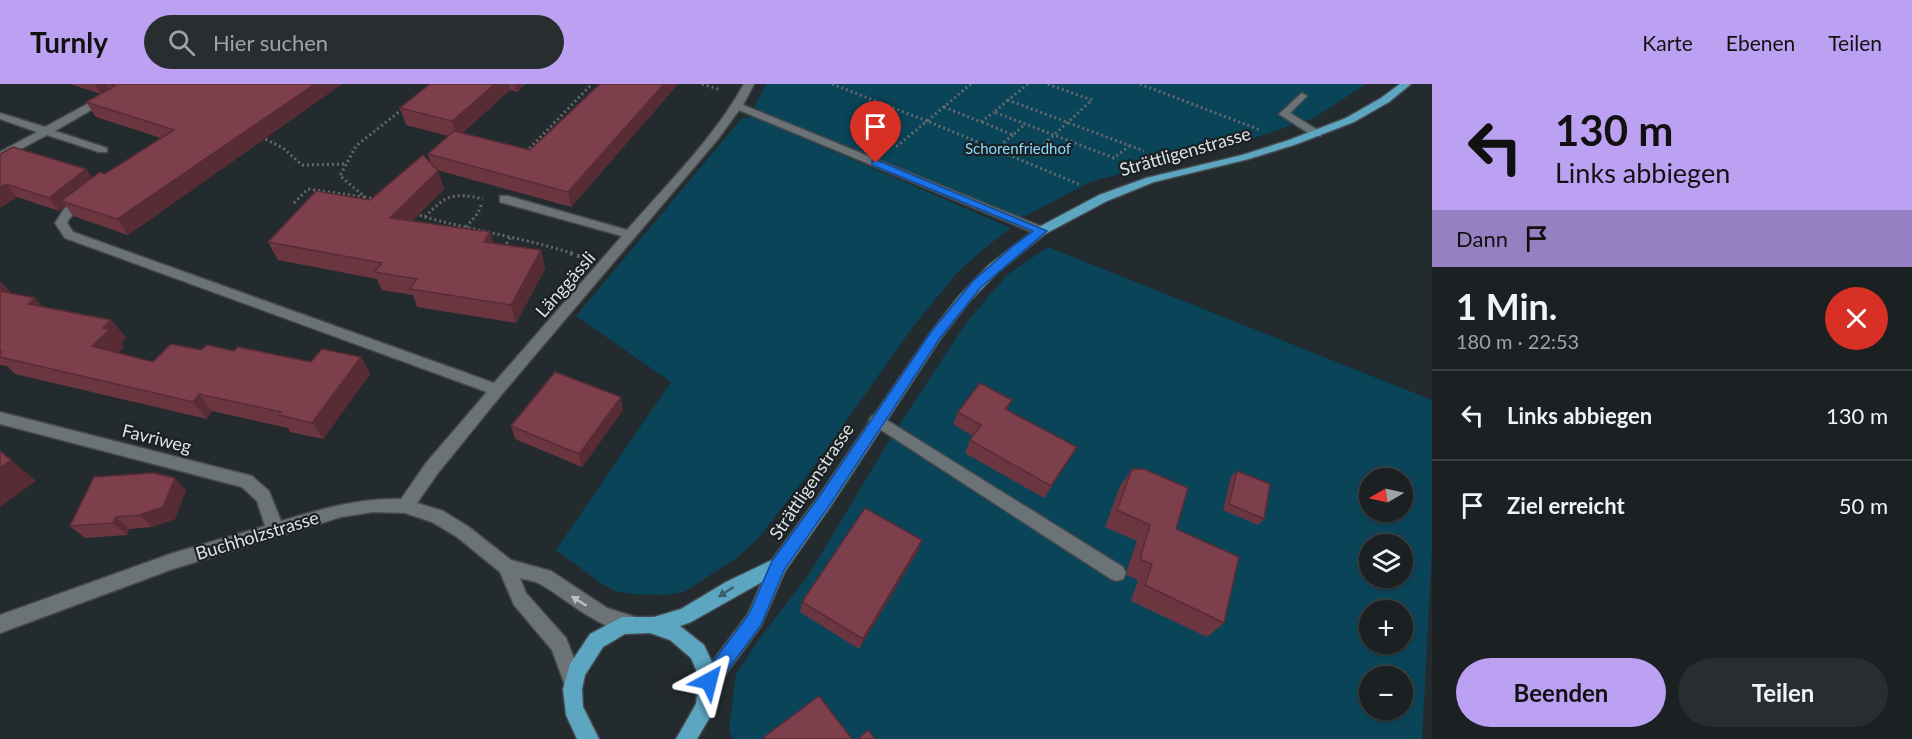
<!DOCTYPE html>
<html lang="de">
<meta charset="utf-8">
<style>
:root{--surface:#1b2022;--page:#282d2f;--text:#f1f3f6;--muted:#a0a3a5;--line:#393e40;--accent:#bca0f2}
body{margin:0;font-family:Lato,sans-serif;background:var(--page);color:var(--text);height:100vh;display:flex;flex-direction:column;font-size:22px;white-space:nowrap}
*{box-sizing:border-box;margin:0}
p{font-size:20px;color:var(--muted)}
.icon{flex:none;width:33px;height:33px;fill:none;stroke:currentColor;stroke-width:2;stroke-linecap:round;stroke-linejoin:round}
.map{position:relative;flex:1;overflow:hidden}
.side{display:flex;flex-direction:column;background:var(--surface);width:480px}
.side>*{flex:none}
.hud{background:#bca0f2;color:#111;overflow:hidden}
.needle{width:39px;rotate:261deg}
.fabs{position:absolute;left:1359px;top:384px;display:grid;gap:12px}
.fabs a{display:grid;place-items:center;width:54px;height:54px;border-radius:50%;background:var(--surface);box-shadow:0 2px 4px #0004,0 0 0 2px var(--line);font-size:30px}
.pin{position:absolute;display:grid;place-items:center;width:51px;height:51px;color:#fff;margin:-62px -26px;border-radius:50% 50% 50% 0;rotate:-45deg;box-shadow:0 0 6px #0007}
.pin .icon{rotate:45deg}
.me{position:absolute;width:66px;margin:-33px;rotate:38deg;stroke-linejoin:round;filter:drop-shadow(0 0 4px #0008)}
.turn{display:flex;align-items:center;gap:21px;height:126px;padding:0 24px;font-size:27px}
.turn .icon{width:78px;height:78px;stroke-width:2.5}
.turn b{display:block;font-size:42px;line-height:51px}
.then{display:flex;align-items:center;height:57px;padding:0 24px;background:#0003;gap:12px;font-size:22px}
.round{display:grid;place-items:center;flex:none;width:63px;height:63px;border-radius:32px;background:var(--page)}
.headline{display:flex;align-items:center;justify-content:space-between;height:102px;padding:0 24px}
h1{font-size:36px;font-weight:700;line-height:45px}
.cta{display:flex;gap:12px;margin-top:auto;padding:12px 24px}
.cta a{flex:1;height:69px;border-radius:36px;background:var(--accent);color:#111;font-size:24px;font-weight:700;line-height:69px;text-align:center}
.cta a+a{background:var(--page);color:var(--text)}
ul{padding:0;list-style:none}
li{display:flex;align-items:center;gap:18px;height:90px;padding:0 24px;border-top:2px solid var(--line)}
li div{flex:1}
li b{display:block;font-size:22px}
li em{font-style:normal}
header{display:flex;align-items:center;gap:36px;box-sizing:border-box;height:84px;padding:0 30px;background:var(--accent);color:#111}
header strong{font-size:28px}
nav{display:flex;gap:33px;margin-inline-start:auto;font-size:21px}
.search{width:420px;height:54px;background:var(--page);display:flex;align-items:center;gap:15px;box-sizing:border-box;padding:0 21px;border-radius:33px;color:var(--muted);font-size:22px}
main{display:flex;flex:1;min-height:0}
.map>svg:first-child{display:block}
</style>
<header>
<strong>Turnly</strong>
<div class="search"><svg class="icon" aria-label="search" viewBox="0 0 24 24"><circle cx="10" cy="10" r="6"/><path d="M15 15l6 6"/></svg>Hier suchen</div>
<nav><a>Karte</a><a>Ebenen</a><a>Teilen</a></nav>
</header>
<main>
<div class="map">
<svg width="1432" height="655" viewBox="0 0 1432 655">
<rect width="100%" height="100%" fill="#242b2e"/>
<g fill="#0a4458" fill-rule="evenodd">
<path d="M766 0H1366L1314 34 1257 53 1090 98 1020 135 754 24Z"/>
<path d="M754 33 1011 144 982 166 956 190 912 244 807 392 759 453 738 473 684 508 666 511 635 510 617 508 601 499 556 466 671 298 576 232 742 34Z"/>
<path d="M1048 163 1432 316V464L1422 655H732L729 645 736 590 760 554 810 489 890 355 966 239 1007 191ZM1370 394H1402V428H1370ZM1370 460H1402V494H1370ZM1370 526H1402V560H1370ZM1370 592H1402V626H1370Z"/>
</g>
<g fill="none" stroke-linecap="round" stroke-linejoin="round">
<defs>
<g id="minor">
<path d="M124 0H136L55 47 107 64V68H99L47 51 0 76V68L37 48 0 35V29L45 43Z"/>
<path d="M744 0H754L743 21 1045 144 1047 147 1045 150H1037L739 26 718 55 502 310 438 389 417 419 443 427 469 443 511 476 551 487 607 524 638 534 641 540 638 546C612 556 565 514 542 501 536 497 527 496 520 494L526 509 566 554 583 597 580 604 573 607 566 604 552 566 514 521 500 488 457 453 432 438 405 429 373 428 341 433 173 485 0 549V531L173 469 265 442 257 417 242 403 0 340V328L252 392 269 407 281 437C322 425 358 414 401 415L426 379 487 308 65 154 55 139 64 125 80 110H88L90 113 69 135 67 139 73 148 494 299 622 152 500 118V112H508L627 146C668 99 714 54 744 0Z"/>
<path d="M1302 9 1307 12 1290 29 1321 48V52H1313L1279 30Z"/>
<path d="M877 330 1123 483 1126 489 1123 495 1117 497 1111 495 872 340 869 336 872 332Z"/>
</g>
<path id="major" d="M1400 0H1411L1389 18 1354 38 1297 60 1249 75 1154 98 1107 117 1045 150 999 187 969 218 941 254 830 423 785 487 761 542 717 602 716 623 697 655H676L696 620 699 593 691 574 670 556 650 549 625 550 603 563 585 591 582 605 583 623 599 655H577L566 631 563 605 570 580 590 550 622 533H654L681 525 726 498 772 476 818 413 931 248 959 212 989 181 1037 144 1099 111 1146 94 1242 71 1289 56 1346 34 1381 14ZM762 498 748 530 712 578 704 561 680 542 691 538Z"/>
</defs>
<use href="#minor" stroke="#43494c" stroke-width="3"/>
<use href="#major" stroke="#43494c" stroke-width="3"/>
<g stroke="#636a6c" stroke-width="3" stroke-dasharray="2 3" stroke-linecap="butt">
<path d="M702 0 721 6"/>
<path d="M832 0 927 37 896 63"/>
<path d="M971 0 927 37 1081 101"/>
<path d="M1028 0 1008 16 1144 67"/>
<path d="M1140 0 1260 46"/>
<path d="M1008 16 994 28 1114 74 1129 62"/>
<path d="M944 23 981 38 994 28"/>
<path d="M982 38 1013 51 1025 40"/>
<path d="M261 53 283 64 302 81 346 80"/>
<path d="M996 65 1013 51"/>
<path d="M526 68 592 0"/>
<path d="M1033 70 1092 16 1047 0"/>
<path d="M376 115 365 113 340 92 356 62 405 23"/>
<path d="M294 119 308 105 364 113"/>
<path d="M415 130C468 146 522 153 574 170"/>
<path d="M425 133C446 111 453 108 483 115"/>
<path d="M466 143 478 129 482 119"/>
<path d="M504 164 511 152"/>
</g>
<path stroke="#636a6c" stroke-width="4" stroke-dasharray="3 4.5" stroke-linecap="butt" d="M570 169 582 173"/>
<use href="#minor" fill="#6b7376" fill-rule="evenodd"/>
<use href="#major" fill="#5da6c2" fill-rule="evenodd"/>
</g>
<g fill="#6c3641">
<path d="M70 0H342L128 151 73 132 66 122 59 127 17 113 0 124V70L86 85 92 94 105 90 161 54 96 33 86 18 101 10Z"/>
<path d="M430 0H525L517 8 510 6 462 49 530 66 600 0H678L571 123 437 86 444 105 412 137 490 148 493 159 541 166 545 185 516 239 417 223 413 211 382 206 377 195 278 176 268 158 370 116 431 80 428 70 449 52 406 41 400 24Z"/>
<path d="M0 199H2L11 209 43 223 111 236 126 254 121 259 124 263 118 269 153 278 201 266 234 267 311 278 361 273 370 290 323 355 290 348 288 344 212 327 207 335 15 290 7 282 0 281Z"/>
<path d="M1012 316 1007 326 1069 375 1044 414 965 369 970 356 973 352 953 340 958 328Z"/>
<path d="M623 326 582 383 515 355 511 342Z"/>
<path d="M1132 385 1176 445 1224 539 1207 553 1131 517 1138 496 1127 491V486L1137 457 1105 443 1120 402Z"/>
<path d="M1237 387 1264 435 1258 441 1223 426 1231 393Z"/>
<path d="M186 406 175 435 152 443 129 445 127 451 85 454 70 442Z"/>
<path d="M922 456 918 467 859 565 800 528 802 518Z"/>
</g>
<g fill="#582c35">
<path d="M95 0H106L110 5 101 10Z"/>
<path d="M315 0H342L128 151 117 135Z"/>
<path d="M495 0H509L510 6 457 54 452 37Z"/>
<path d="M515 0H525L517 8Z"/>
<path d="M664 0H678L571 123 568 108Z"/>
<path d="M86 85 95 99 61 117 66 122 59 127 49 114Z"/>
<path d="M438 87 444 105 397 152 390 134Z"/>
<path d="M6 100 17 113 0 124V103Z"/>
<path d="M490 148 495 166 484 158Z"/>
<path d="M541 166 545 185 516 239 511 221Z"/>
<path d="M2 199 18 217 0 212V201Z"/>
<path d="M35 214 50 231 28 220Z"/>
<path d="M111 236 126 254 121 259 124 263 108 279 92 262 103 244Z"/>
<path d="M361 273 370 290 323 355 312 339Z"/>
<path d="M199 310 212 327 207 335 193 318Z"/>
<path d="M621 313 623 326 582 383 579 370Z"/>
<path d="M11 376 36 397 0 423V384Z"/>
<path d="M175 394 186 406 175 435 152 443 139 431Z"/>
<path d="M116 433 129 445 127 451 113 439Z"/>
<path d="M922 456 918 467 859 565 863 555Z"/>
</g>
<g fill="#7d3f4c" stroke="#582c35" stroke-width="1.5">
<path d="M108 0H315L117 135 61 117 100 88 105 90 174 46 86 18 115 2Z"/>
<path d="M430 0H495L452 37 400 24Z"/>
<path d="M600 0H664L568 108 428 70 454 47 530 66Z"/>
<path d="M13 63 86 85 49 114 6 100 0 103V70Z"/>
<path d="M423 71 438 87 390 134 490 148 484 158 541 166 511 221 410 205 417 195 374 188 382 179 268 158 316 107 370 116Z"/>
<path d="M0 207 35 214 28 220 111 236 103 244 110 245 92 262 153 278 171 260 201 266 207 261 234 267 238 263 311 278 322 265 361 273 312 339 279 331 281 328 199 310 193 318 0 273V270L2 268H0Z"/>
<path d="M555 288 621 313 579 370 511 342Z"/>
<path d="M980 299 1012 316 1005 325 1077 363 1051 402 970 356 981 341 958 328Z"/>
<path d="M0 367 11 376 0 384Z"/>
<path d="M1132 385H1144L1188 404 1176 445 1239 473 1224 539 1145 501 1152 480 1141 476V471L1150 441 1117 426Z"/>
<path d="M1237 387 1270 400 1264 435 1229 420Z"/>
<path d="M153 389 175 394 163 423 139 431 116 433 113 439 70 442 94 393Z"/>
<path d="M865 424 922 456 863 555 802 518Z"/>
<path d="M819 612 852 655H766L764 653Z"/>
<path d="M868 646 875 655H858Z"/>
</g>
<defs><path id="oneway-solid" d="M-6-.8H1V-3.2L6.5 0L1 3.2V.8H-6Z" transform="scale(1.5)"/></defs>
<use fill="#385d6b" href="#oneway-solid" transform="translate(726 508) rotate(147)"/>
<use fill="#bbc1c3" href="#oneway-solid" transform="translate(579 517) rotate(-148)"/>
<path fill="#1a73e8" stroke="#114b97" stroke-width="1.5" d="M872 77H879L1047 147 981 203 940 254 829 422 784 486 761 541 715 603 709 605 703 603 700 597 703 591 749 530 772 477 819 413 931 248 973 197 1013 162 1033 147 872 81Z"/>
<g text-anchor="middle" dominant-baseline="central" stroke-width="4.5" stroke-linejoin="round" paint-order="stroke">
<g font-size="15" fill="#88dafd" stroke="#1a2124">
<text x="1018" y="64">Schorenfriedhof</text>
</g>
<g font-size="18" fill="#dde2e4" stroke="#1a2124">
<text transform="translate(1185 67) rotate(-16)">Strättligenstrasse</text>
<text transform="translate(565 200) rotate(-49)">Länggässli</text>
<text transform="translate(157 354) rotate(14)">Favriweg</text>
<text transform="translate(811 397) rotate(-56)">Strättligenstrasse</text>
<text transform="translate(257 451) rotate(-17)">Buchholzstrasse</text>
</g>
</g>
</svg>
<div class="fabs">
<a><svg class="needle" viewBox="-14 -14 28 28"><path d="M0-13l5 13h-10z" fill="#e53935"/><path d="M0 13l5-13h-10z" fill="#a0a3a5"/></svg></a>
<a><svg class="icon" aria-label="layers" viewBox="0 0 24 24"><path d="M12 4l9 5-9 5-9-5zM3 14l9 5 9-5"/></svg></a>
<a>+</a>
<a>−</a>
</div>
<div class="pin" style="left:876px;top:79px;background:#d93025"><svg class="icon" aria-label="arrive" viewBox="0 0 24 24"><path d="M6 21V4h12l-3 4 3 4H6"/></svg></div>
<svg class="me" style="left:709px;top:597px" viewBox="-20 -20 40 40"><path d="M0-17L14 15 0 8-14 15z" fill="#1a73e8" stroke="#fff" stroke-width="4"/></svg>
</div>
<section class="side">
<div class="hud">
<div class="turn"><svg class="icon" aria-label="left" viewBox="0 0 24 24"><path d="M17 20v-9H6M10 6l-5 5 5 5"/></svg><div><b>130 m</b>Links abbiegen</div></div>
<div class="then">Dann<svg class="icon" aria-label="arrive" viewBox="0 0 24 24"><path d="M6 21V4h12l-3 4 3 4H6"/></svg></div>
</div>
<div class="headline"><div><h1>1 Min.</h1><p>180 m · 22:53</p></div><a class="round" style="background:#d93025;color:#fff"><svg class="icon" aria-label="close" viewBox="0 0 24 24"><path d="M6 6l12 12M18 6L6 18"/></svg></a></div>
<ul>
<li><svg class="icon" aria-label="left" viewBox="0 0 24 24"><path d="M17 20v-9H6M10 6l-5 5 5 5"/></svg><div><b>Links abbiegen</b></div><em>130 m</em></li>
<li><svg class="icon" aria-label="arrive" viewBox="0 0 24 24"><path d="M6 21V4h12l-3 4 3 4H6"/></svg><div><b>Ziel erreicht</b></div><em>50 m</em></li>
</ul>
<div class="cta"><a>Beenden</a><a>Teilen</a></div>
</section>
</main>
